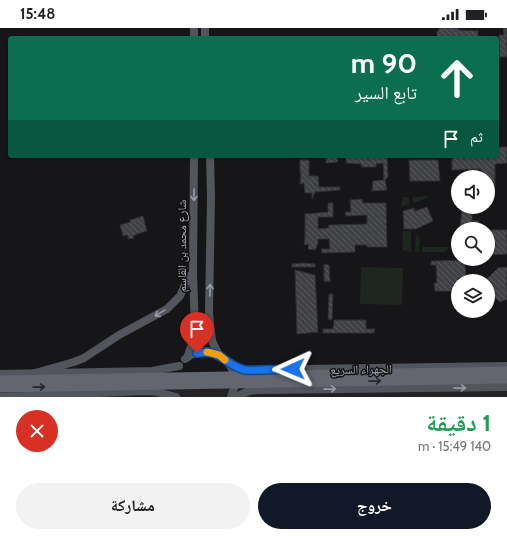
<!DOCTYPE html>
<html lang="ar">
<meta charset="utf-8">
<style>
:root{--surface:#fff;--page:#f2f2f2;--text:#202124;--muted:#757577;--accent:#111827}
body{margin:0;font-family:Cabin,"Noto Naskh Arabic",sans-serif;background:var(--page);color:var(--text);direction:rtl;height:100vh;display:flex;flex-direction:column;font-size:15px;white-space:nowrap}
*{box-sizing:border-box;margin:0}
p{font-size:13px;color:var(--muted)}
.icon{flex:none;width:22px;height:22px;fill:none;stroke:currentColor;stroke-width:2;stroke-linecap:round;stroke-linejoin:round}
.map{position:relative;height:369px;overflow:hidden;direction:ltr}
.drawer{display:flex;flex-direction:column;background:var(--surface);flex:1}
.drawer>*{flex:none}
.top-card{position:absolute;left:8px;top:8px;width:491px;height:122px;border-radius:4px;box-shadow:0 1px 3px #0004;direction:rtl;background:#0b6e4f;color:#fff;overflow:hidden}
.tools{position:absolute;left:451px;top:142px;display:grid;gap:8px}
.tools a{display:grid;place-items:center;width:44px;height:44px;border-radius:50%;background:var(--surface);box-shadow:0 1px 3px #0004;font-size:20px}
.pin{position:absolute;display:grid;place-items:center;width:34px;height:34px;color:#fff;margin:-41px -17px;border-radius:50% 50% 50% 0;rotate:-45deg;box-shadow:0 0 4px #0007}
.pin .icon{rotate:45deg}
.me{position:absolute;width:44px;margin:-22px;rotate:269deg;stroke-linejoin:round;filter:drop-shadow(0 0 3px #0008)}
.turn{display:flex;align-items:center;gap:14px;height:84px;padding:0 16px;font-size:18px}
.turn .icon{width:52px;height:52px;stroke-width:2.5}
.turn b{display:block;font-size:28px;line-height:34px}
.then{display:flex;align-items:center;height:38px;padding:0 16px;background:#0003;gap:8px;font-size:15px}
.round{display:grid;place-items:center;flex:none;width:42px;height:42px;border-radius:21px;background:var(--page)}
.summary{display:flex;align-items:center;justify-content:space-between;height:68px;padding:0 16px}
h1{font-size:24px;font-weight:800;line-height:30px;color:#1e9e55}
.cta{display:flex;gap:8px;margin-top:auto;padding:8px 16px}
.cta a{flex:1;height:46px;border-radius:24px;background:var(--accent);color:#fff;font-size:16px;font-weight:800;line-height:46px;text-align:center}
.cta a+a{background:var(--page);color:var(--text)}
.status{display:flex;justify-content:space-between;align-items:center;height:28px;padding:0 20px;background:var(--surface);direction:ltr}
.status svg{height:11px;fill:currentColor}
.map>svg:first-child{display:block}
</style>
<div class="status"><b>15:48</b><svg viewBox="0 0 49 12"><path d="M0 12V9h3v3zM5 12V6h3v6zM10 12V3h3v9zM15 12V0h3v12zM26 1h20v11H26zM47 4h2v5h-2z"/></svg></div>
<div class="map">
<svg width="507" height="369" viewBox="0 0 507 369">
<defs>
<pattern id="building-back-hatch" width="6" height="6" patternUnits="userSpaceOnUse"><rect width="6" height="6" fill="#404145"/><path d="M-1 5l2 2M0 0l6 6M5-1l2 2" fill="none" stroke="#595a5e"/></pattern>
</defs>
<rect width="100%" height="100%" fill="#161618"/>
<path fill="#222225" d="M507 347V369H0V353Z"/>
<g fill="#1e261f">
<path d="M427 168V170L414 175 412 169Z"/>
<path d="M403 169H408L410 176 401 179Z"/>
<path d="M403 203H411V224L402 222Z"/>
<path d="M416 207 420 210 419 224 415 223Z"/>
<path d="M422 219H449L446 224H422Z"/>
<path d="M361 239 403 240 402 277 360 276Z"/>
</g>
<g fill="url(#building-back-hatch)" stroke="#303034">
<path d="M440 0H458V2L478 3V10H437V4Z"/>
<path d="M503 0H507V29H499V7H504Z"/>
<path d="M497 119H507V135L495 136V158H488V149H482L481 141 452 142V128H497Z"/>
<path d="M326 128H337L338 134 326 135Z"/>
<path d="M346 128H387L388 149 385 152 387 162 372 163 373 153 384 152 383 135 376 136V139H362L361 136 346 135Z"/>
<path d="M300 132H309V148H318L319 159H340V162L315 164 312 171V165H305L304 155 300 156 301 145H300Z"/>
<path d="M409 132H438L440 153H410Z"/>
<path d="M362 171 363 175H386L387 219H367V217H355V224L322 225 321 221H330L329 211H318V215L315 222 308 221 309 217 304 216 305 210V186L328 184V175H333V189H318V201L328 200 329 197 367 196V187L346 188 345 184H351L350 172Z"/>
<path d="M427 179 433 193 416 201H404L403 183 414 180 415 183Z"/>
<path d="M462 179H480V185H472V193H479V201H460Z"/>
<path d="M143 188 147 203 137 206 133 208 134 210 128 211V207L123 208 120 197 130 194V192Z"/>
<path d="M488 202H507V226L488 227Z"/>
<path d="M473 232V236H465L466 249 458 250V263H435L434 255H437L436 237H431V233Z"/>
<path d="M303 235 315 236V239H292V236Z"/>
<path d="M324 236 329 237 330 254 324 253Z"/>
<path d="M507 239V271L500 274 488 264V253H485L498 240Z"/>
<path d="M295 242 315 247 318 304 297 306Z"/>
<path d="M329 266H333L332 292 328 291Z"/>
<path d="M334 292H366V301H375L374 305H323V301H333Z"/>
</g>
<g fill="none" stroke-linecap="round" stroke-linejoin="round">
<g stroke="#53555c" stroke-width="8">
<path d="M194 0V10"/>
<path d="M205 0V10"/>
<path d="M210 128 211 168 209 285 212 313 219 327"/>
<path d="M187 330 192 316 195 302 193 245 194 128"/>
<path d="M185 331C212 309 246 338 231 369"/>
<path d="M230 337 245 342 507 338"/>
<path d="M35 345 74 334 84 330 119 307 167 281 180 268 188 250 193 245"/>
<path d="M0 346 152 343 179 338"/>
<path d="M0 369 147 363 157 364 176 369"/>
<path d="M236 369 249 363 257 362 507 359"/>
</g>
<g stroke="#63666e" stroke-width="9">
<path d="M0 352 507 343"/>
<path d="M0 360 507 351"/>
</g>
</g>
<defs><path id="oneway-shaft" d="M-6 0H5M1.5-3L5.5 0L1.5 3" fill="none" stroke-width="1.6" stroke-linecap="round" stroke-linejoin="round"/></defs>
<g stroke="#979ba6">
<use href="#oneway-shaft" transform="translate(194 167) rotate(91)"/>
<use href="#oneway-shaft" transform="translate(210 262) rotate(-89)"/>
<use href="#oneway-shaft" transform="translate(160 285) rotate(149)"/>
<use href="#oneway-shaft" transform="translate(460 360) rotate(-1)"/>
<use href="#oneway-shaft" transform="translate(330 361) rotate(-1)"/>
</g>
<g stroke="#26262a">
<use href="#oneway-shaft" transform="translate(375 353) rotate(-1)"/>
<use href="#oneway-shaft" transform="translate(39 359) rotate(-1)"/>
</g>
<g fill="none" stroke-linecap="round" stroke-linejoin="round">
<defs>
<path id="route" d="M197 325C222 320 225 338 245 342 258 343 279 341 293 341"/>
</defs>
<use href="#route" stroke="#114b97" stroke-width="10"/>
<use href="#route" stroke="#1a73e8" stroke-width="7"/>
<path stroke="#f59e0b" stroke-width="7" d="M207 324 219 327 225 332"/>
</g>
<g text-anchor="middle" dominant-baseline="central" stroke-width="3" stroke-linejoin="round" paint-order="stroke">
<g font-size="12" fill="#a8adb8" stroke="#111113">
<text transform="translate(181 218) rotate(-90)">شارع محمد بن القاسم</text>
<text transform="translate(361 341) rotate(-1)">الجهراء السريع</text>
</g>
</g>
</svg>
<div class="tools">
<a><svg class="icon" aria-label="sound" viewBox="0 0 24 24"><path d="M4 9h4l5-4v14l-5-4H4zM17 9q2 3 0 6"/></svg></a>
<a><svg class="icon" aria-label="search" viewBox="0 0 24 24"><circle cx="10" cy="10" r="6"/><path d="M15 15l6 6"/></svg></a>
<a><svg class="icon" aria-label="layers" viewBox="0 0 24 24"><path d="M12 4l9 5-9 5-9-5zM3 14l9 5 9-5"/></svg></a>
</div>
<div class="pin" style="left:197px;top:325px;background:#d93025"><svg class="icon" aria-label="arrive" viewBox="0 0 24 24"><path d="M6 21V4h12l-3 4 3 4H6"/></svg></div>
<svg class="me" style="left:293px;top:341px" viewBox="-20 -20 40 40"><path d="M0-17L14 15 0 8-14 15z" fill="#1a73e8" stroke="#fff" stroke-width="4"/></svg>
<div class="top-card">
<div class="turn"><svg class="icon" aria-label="ahead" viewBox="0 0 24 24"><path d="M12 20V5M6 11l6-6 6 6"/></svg><div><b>90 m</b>تابع السير</div></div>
<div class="then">ثم<svg class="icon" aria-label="arrive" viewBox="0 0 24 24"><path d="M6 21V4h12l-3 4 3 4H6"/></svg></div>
</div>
</div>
<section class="drawer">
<div class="summary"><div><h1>1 دقيقة</h1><p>140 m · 15:49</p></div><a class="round" style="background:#d93025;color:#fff"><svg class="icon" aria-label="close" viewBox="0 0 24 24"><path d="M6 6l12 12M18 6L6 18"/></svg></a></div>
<div class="cta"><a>خروج</a><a>مشاركة</a></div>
</section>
